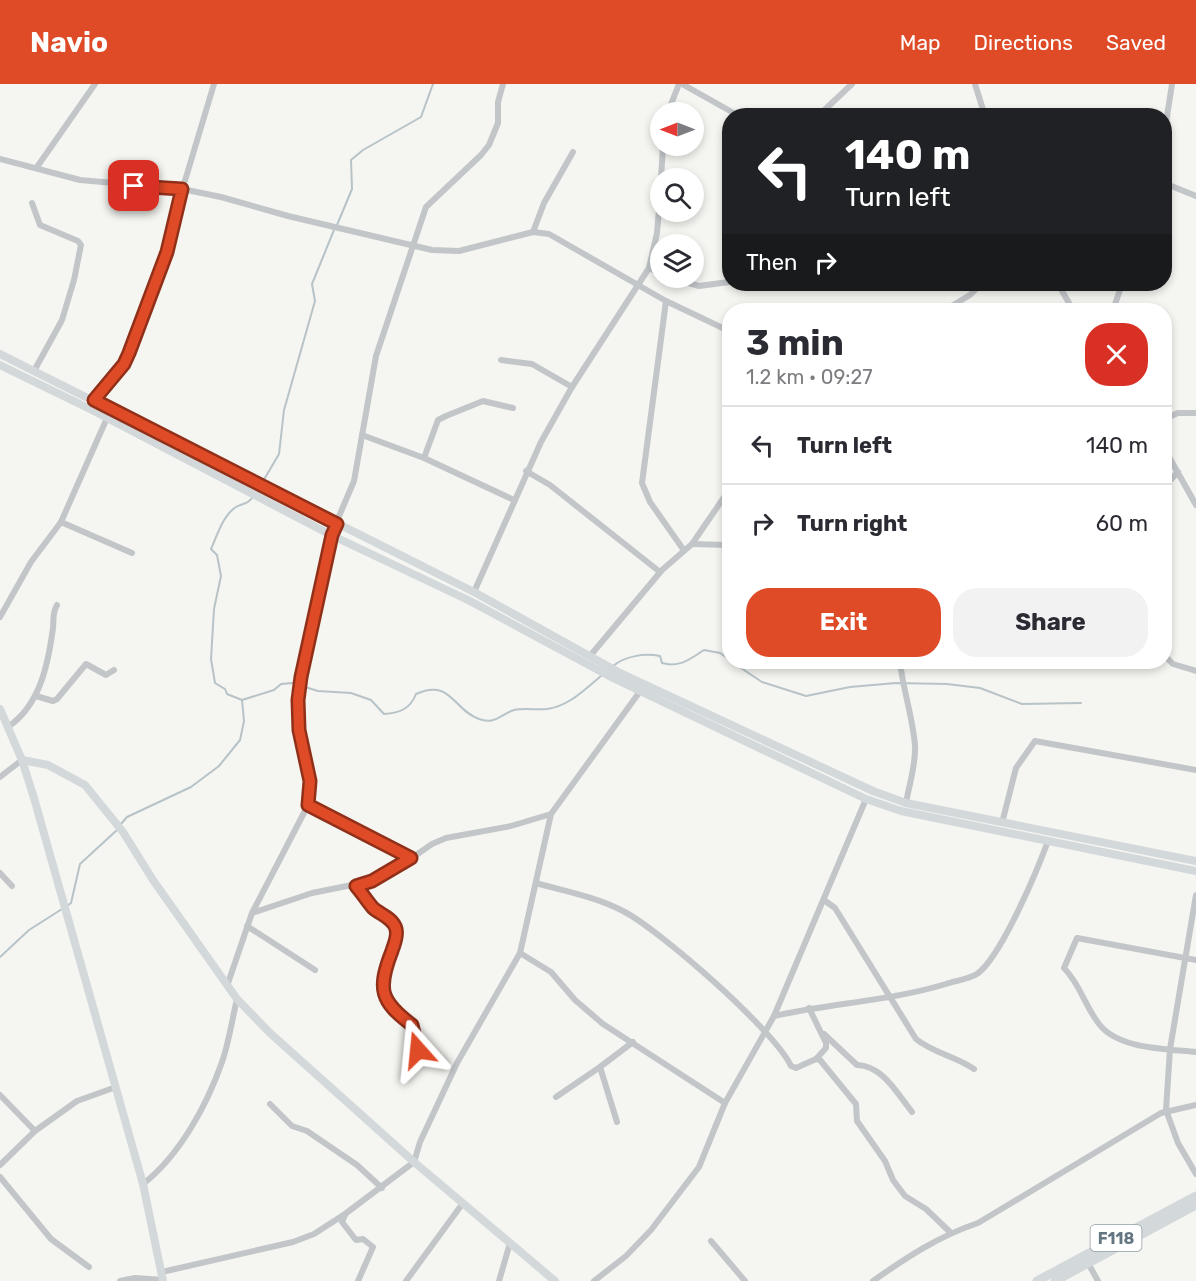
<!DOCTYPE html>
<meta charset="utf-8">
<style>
:root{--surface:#fff;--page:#f2f2f3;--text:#2b2b33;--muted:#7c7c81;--line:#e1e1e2;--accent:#df4a27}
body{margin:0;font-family:Rubik,sans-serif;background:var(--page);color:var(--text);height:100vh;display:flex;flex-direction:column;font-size:22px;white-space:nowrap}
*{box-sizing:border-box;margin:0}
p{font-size:20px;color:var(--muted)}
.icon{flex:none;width:33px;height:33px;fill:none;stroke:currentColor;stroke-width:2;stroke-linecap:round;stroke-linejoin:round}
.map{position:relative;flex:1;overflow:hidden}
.sheet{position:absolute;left:722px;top:219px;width:450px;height:366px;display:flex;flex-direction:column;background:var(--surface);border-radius:24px;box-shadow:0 3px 9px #0003}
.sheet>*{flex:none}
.guide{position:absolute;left:722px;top:24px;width:450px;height:183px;border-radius:24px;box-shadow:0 3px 9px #0003;background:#202124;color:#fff;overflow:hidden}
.needle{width:39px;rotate:270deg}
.controls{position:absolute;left:650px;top:18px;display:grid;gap:12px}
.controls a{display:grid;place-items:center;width:54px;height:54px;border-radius:50%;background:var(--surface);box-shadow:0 3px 9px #0003;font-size:30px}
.pin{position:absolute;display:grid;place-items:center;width:51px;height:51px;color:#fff;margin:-26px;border-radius:12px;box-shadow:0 3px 9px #0006}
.me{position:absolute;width:66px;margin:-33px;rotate:342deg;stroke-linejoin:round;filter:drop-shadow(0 0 4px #0008)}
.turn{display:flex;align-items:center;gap:21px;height:126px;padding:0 24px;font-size:27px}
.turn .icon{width:78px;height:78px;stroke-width:2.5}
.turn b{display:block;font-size:42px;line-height:51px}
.then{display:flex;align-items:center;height:57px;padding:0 24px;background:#0003;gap:12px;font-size:22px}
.round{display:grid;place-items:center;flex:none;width:63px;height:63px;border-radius:24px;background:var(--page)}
.head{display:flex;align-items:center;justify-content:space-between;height:102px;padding:0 24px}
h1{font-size:36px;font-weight:700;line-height:45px}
.primary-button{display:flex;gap:12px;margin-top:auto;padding:12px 24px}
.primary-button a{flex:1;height:69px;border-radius:24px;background:var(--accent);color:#fff;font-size:24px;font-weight:700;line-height:69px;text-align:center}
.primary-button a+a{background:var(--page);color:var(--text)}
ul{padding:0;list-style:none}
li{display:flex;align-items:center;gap:18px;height:78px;padding:0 24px;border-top:2px solid var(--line)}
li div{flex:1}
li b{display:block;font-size:22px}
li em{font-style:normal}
header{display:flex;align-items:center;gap:36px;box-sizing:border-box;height:84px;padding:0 30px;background:var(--accent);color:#fff}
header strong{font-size:28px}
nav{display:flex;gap:33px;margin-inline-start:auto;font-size:21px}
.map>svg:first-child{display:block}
</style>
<header>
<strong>Navio</strong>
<nav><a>Map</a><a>Directions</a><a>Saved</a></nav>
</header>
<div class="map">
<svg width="1196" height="1197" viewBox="0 0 1196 1197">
<rect width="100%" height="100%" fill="#f5f5f1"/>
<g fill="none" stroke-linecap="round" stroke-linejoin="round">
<g stroke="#b7c3c7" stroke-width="2">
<path d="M337 141 352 105 351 76 363 66 421 33 433 0"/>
<path d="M262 399 279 370 284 326 315 217 312 200 334 146"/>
<path d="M732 578 762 598 806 612 850 603 896 599 947 600 980 604 1022 620 1081 619"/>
<path d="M613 582C625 572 644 569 660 572L662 579C680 584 690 575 704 566L720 569 729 575"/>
<path d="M242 616 274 606 281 600 292 599 318 607 351 609 371 616 384 630C400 629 410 625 416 610 451 594 453 626 479 635 495 641 501 630 514 626 524 624 536 626 547 625 569 622 584 606 601 592"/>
<path d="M120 741 127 733 191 703 219 682 240 656 244 637 242 616 227 610 225 605 215 599 211 575 214 525 221 492 217 471 211 465C217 452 223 431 236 423 242 419 247 421 252 414"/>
<path d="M67 822 71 819 80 780 117 746"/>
<path d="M0 873 29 846 62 825"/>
</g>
<g stroke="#c2c6c9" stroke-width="6">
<path d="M682 0 739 32"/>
<path d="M975 0 985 32"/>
<path d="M668 28 679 0"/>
<path d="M818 32 852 0"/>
<path d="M1164 52 1172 0"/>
<path d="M0 75 80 96 182 105 221 113 288 132 432 166 459 167 533 148 549 150 666 217 729 247"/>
<path d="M37 83 95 0"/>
<path d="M661 94 663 62"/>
<path d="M1164 99 1196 112"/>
<path d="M32 119 40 141 78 157 81 161 74 196 62 236 34 287"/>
<path d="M533 148 544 119 573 68"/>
<path d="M649 184 660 189"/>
<path d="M672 194 699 202 729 198"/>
<path d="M1058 200 1073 226"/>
<path d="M666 217 642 399 650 418 683 465"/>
<path d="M945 226 970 211 981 200"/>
<path d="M1113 226 1122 200"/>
<path d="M501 276 532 280 572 303"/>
<path d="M94 316 124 280 167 168 172 140 214 0"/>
<path d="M1164 335 1178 329H1196"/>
<path d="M362 351 424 374 514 416"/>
<path d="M1164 364 1196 421"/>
<path d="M424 374 438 336 446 332 483 317 513 324"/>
<path d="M526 387 550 401 660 488"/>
<path d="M1164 403 1178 388"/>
<path d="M61 438 132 469"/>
<path d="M692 460 729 461"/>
<path d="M474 508 541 358 572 303 649 184 657 149 660 113"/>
<path d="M0 533 31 478 61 438 107 334"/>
<path d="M1164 571 1173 580 1196 587"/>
<path d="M590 572 662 486 692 460 729 406"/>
<path d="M900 578C903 606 913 634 915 662 916 681 909 701 906 719"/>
<path d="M36 612 53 617 57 615 86 580 106 591 114 586"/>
<path d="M8 643C40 621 48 581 53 544 54 534 52 530 57 521"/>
<path d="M0 693 22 676"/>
<path d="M308 721 411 774"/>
<path d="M1002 739 1016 684 1035 657 1196 686"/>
<path d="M0 789 12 802"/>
<path d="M536 799C565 807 596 813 623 827 660 846 775 947 791 982L796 984 816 975"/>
<path d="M356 802C362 809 367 817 373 824 381 831 393 834 396 845 398 853 394 860 392 868 377 905 380 917 412 941L418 966"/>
<path d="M1196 811 1170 965 1166 1026 1178 1059 1196 1090"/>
<path d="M824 816 835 824 916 955C933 969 955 972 974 985"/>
<path d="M252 829 312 809 372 797 393 787 432 760 446 754 511 742 551 730"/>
<path d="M247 842 315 886"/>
<path d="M520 869 551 888 575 916 603 940 725 1019"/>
<path d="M1196 876 1077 854 1064 884C1080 900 1085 922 1099 940 1118 965 1166 965 1196 968"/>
<path d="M227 902 252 829 308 721 310 697 299 646 301 593 331 451 354 397 376 272 426 123 481 71 489 61 498 39V18L503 0"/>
<path d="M809 924 826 959V964L816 975 820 976 856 1020 857 1037 885 1077 893 1096 905 1112 926 1125 950 1148"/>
<path d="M774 932C831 919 890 917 946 900 955 897 969 895 977 890 1001 873 1037 787 1048 757"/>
<path d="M824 950 857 981C883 982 896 1008 912 1028"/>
<path d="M0 1011 35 1047"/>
<path d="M556 1013 600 983"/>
<path d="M270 1020 292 1042 307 1047 357 1081 382 1104"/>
<path d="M617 1038 600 983 633 958"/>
<path d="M0 1081 35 1047 77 1017 116 1003"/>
<path d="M0 1093 51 1155 89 1183"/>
<path d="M143 1100C180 1071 207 1021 222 978 229 958 232 936 237 915"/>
<path d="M345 1131 342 1138 356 1156 363 1155 373 1163 358 1197"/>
<path d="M711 1157 745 1197"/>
<path d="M1088 1179 1098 1197"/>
<path d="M162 1188 293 1158 314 1150 345 1130 414 1078 420 1058 457 979 520 869 551 730 641 606"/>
<path d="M120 1197 135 1194 163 1196"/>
<path d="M406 1197 463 1119"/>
<path d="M499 1197 510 1159"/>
<path d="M594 1197 626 1172 651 1146 699 1083 725 1019 774 932 866 715"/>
<path d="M873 1197C907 1173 939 1152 978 1139L1161 1029 1196 1021"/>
</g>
<g stroke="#d3d8db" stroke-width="8">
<path d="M0 270 474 508 620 589 873 707 906 719 1196 777"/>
<path d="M0 281 90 325 331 451 470 517 613 594 866 715 901 727 1196 787"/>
<path d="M0 625 22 676 34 714 143 1100 163 1197"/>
<path d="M22 676 48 681 85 701 123 748 153 796 237 915 270 949 414 1078 555 1197"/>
</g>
<g stroke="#d3d8db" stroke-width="9">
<path d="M1037 1197 1196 1112"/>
<path d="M1055 1197 1196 1121"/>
</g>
</g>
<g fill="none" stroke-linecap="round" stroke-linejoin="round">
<defs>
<path id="route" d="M134 102 182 105 167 168 129 269 124 280 94 316 337 440 332 451 301 593 298 616 299 646 310 697 308 721 411 774 372 797 356 802C362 809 367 817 373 824 381 831 393 834 396 845 398 853 394 860 392 867 377 905 380 917 412 941L418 966"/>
</defs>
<use href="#route" stroke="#913019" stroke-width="15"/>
<use href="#route" stroke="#df4a27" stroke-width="10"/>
</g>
<g text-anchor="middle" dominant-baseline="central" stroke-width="6" stroke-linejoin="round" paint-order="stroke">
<rect fill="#fff" stroke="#929fa7" stroke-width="1.5" x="1090.5" y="1141" width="51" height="26" rx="4.5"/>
<g font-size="16" font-weight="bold" fill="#647681">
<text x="1116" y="1154">F118</text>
</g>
</g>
</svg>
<div class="controls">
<a><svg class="needle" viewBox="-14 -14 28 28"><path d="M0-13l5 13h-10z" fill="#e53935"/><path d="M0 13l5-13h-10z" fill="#7c7c81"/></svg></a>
<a><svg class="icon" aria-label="search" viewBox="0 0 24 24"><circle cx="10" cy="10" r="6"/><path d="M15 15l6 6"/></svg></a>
<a><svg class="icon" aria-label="layers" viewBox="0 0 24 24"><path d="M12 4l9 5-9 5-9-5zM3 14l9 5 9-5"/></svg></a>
</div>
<div class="pin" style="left:134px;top:102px;background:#d93025"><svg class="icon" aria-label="arrive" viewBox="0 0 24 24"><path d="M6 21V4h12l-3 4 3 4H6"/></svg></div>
<svg class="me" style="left:418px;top:966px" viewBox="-20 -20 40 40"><path d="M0-17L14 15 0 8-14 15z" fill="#df4a27" stroke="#fff" stroke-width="4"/></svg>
<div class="guide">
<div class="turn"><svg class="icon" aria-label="left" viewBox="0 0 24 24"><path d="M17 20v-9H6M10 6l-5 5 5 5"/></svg><div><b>140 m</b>Turn left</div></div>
<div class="then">Then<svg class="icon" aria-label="right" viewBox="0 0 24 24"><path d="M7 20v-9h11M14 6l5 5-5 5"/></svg></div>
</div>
<section class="sheet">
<div class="head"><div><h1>3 min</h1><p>1.2 km · 09:27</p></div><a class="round" style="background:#d93025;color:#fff"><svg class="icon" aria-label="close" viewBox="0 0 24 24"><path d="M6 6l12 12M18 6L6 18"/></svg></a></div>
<ul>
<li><svg class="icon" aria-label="left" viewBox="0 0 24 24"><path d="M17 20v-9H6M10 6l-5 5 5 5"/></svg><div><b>Turn left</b></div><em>140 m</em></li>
<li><svg class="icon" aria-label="right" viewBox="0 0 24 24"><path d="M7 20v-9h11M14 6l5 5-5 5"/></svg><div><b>Turn right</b></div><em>60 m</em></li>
</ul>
<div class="primary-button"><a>Exit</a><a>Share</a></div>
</section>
</div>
